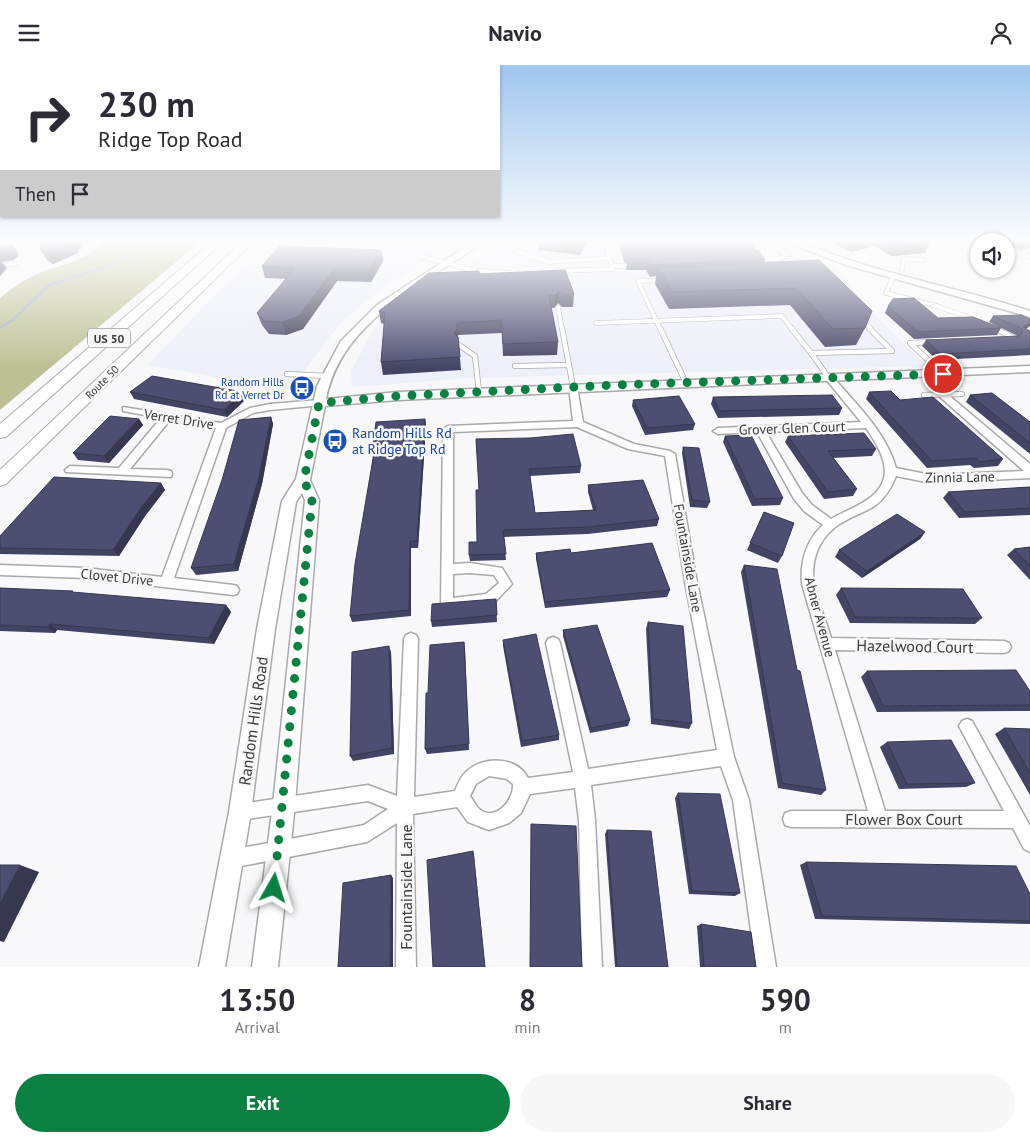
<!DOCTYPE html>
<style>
:root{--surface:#fff;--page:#f7f7f7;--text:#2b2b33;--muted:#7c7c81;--accent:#0b8043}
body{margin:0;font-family:"PT Sans",sans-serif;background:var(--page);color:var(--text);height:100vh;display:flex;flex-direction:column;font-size:19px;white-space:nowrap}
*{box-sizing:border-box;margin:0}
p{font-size:16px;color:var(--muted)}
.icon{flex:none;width:28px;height:28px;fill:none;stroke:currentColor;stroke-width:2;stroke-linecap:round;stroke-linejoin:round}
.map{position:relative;height:902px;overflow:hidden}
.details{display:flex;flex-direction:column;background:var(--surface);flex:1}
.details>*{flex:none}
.top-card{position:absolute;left:0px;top:0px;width:500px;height:152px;box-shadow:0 1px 4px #0004;background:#fff;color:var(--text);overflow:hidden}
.controls{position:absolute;left:970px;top:168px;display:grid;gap:10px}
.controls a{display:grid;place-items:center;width:45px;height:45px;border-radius:50%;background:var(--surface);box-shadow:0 1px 4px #0004;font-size:25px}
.pin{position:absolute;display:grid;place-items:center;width:42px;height:42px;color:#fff;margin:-21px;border:2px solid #fff;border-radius:50%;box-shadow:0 1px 5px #0007}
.me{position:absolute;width:55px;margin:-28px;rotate:6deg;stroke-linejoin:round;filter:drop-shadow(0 0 4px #0008)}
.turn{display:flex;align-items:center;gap:18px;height:105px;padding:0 15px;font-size:22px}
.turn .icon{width:65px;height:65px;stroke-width:2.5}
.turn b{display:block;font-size:35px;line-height:42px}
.then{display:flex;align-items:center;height:48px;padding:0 15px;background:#0003;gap:10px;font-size:19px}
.eta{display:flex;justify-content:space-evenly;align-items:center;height:85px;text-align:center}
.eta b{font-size:30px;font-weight:800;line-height:35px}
.button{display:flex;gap:10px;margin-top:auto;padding:10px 15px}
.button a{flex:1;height:58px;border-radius:30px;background:var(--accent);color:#fff;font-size:20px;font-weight:800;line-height:58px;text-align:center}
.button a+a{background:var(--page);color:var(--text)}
header{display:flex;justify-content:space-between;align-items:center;height:65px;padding:0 15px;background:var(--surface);font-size:22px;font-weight:800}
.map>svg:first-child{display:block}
</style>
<header><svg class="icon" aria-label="menu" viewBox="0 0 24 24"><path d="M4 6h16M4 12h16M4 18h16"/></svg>Navio<svg class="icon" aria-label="person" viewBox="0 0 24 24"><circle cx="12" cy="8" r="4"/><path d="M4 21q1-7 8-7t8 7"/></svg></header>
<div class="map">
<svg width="1030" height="902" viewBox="0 0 1030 902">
<rect width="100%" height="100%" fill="#f8f8fa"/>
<g fill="#edeff9">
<path d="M267 177 371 182 375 177H457L377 227 341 257 307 302 294 326 147 300Z"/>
<path d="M502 177H774L834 201 861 235 926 301 469 313 352 322 351 306 374 263 429 219 474 198Z"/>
</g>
<path fill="#bdc094" d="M101 177H200L0 345V233C13 222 28 212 44 206 68 198 80 197 101 180Z"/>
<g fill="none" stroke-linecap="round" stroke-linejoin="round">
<path stroke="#a5afc0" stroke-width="2.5" d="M0 263 14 254 49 220 106 202 130 190 146 177"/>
<defs>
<g id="service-far1">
<path d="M751 177C763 184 777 179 787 191L776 194H759"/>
<path d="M476 178 489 177 548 197 609 193 606 177"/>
<path d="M0 180 7 177"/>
<path d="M1006 184 1030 192"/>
<path d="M1020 189 1030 185"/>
<path d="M420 191 472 205 508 208"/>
<path d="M0 200 15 199"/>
<path d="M612 201H625"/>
<path d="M902 205 904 194 923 195"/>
<path d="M557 206 613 204 609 193"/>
<path d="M894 210 886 228 937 241 973 254"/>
<path d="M558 242 562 264"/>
<path d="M862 255 871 264"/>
<path d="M596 258 782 251 792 264"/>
<path d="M993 262 996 264"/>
<path d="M660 264 638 216 661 215"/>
</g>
<g id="service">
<path d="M562 263 573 322"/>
<path d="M660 263 686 318"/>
<path d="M791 263 811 288"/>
<path d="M994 263 1014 273H1012"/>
<path d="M932 277 910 278 943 309"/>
<path d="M459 280 475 291 479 327"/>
<path d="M515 301 569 300"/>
<path d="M287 309 327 311"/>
<path d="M829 313 811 288 892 286 869 263"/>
<path d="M924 330 962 329"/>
</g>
<g id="minor">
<path d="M829 310 832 311C856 339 886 367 896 403L931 410 1024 406 940 332 939 330 943 327 946 328 1030 399V413L931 418 896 411C892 421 886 432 877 439 867 447 854 450 843 457 821 469 810 493 814 518 817 537 826 555 831 573L1004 576 1009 578 1011 582 1009 586 1004 588 835 585 885 746H1004L959 661 962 656 967 654 972 656 1030 761V787L1024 784 1013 763 791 762 785 760 783 754 785 748 791 746H868L802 519C800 497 806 475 823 460L804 446 794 434 757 367 718 369 713 366 718 363 861 357 825 313ZM866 363C885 390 898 418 862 438 852 444 841 448 831 454L812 440 802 428 766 367Z"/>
<path d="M573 319 577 322 583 357 634 379 670 386 675 389 697 517 734 692 749 735 776 902H756L733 735 721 701 591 720 595 755 602 902H582L579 755 575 723 530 729 521 748 509 758 489 765 468 757 457 742 413 749 416 902H396L397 758 367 777 231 803 225 800 222 794 225 788 231 785 364 760 388 744 368 736 240 755 234 753 232 747 234 741 240 739 368 720 397 731 404 574 406 570 411 568 416 570 418 574 414 732 455 726C458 718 461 711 467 706 483 691 517 691 528 713L573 707 546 578 548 574 553 572 558 574 560 578 588 704 717 685 685 517 665 391 628 384 577 362 453 367V499L470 498 502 503 512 519 494 538 489 539 447 544 442 543 441 539 443 364 448 361 573 356 569 322ZM470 508 494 510 499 518 486 529 453 533V509ZM489 711 507 714 513 719C514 736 495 757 479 744 476 741 473 735 470 731L476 719Z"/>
<path d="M319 335 322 336V340L270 345 253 348 226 363 174 513 233 520 237 521 239 525 237 529 233 530 86 513 0 510V500L86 503 162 512 216 363 170 355 130 404 167 405 171 406 172 409 171 412 66 407 65 405 70 401 119 403 161 353 123 346V342L221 358 250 343 270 339Z"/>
</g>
<g id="tertiary">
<path d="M473 177H482C472 187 456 195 444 203 394 237 339 269 326 334L398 327 1030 301V307L398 335 325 341 310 415 319 435 295 739 278 902H252L273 739 305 435 302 428 296 437 275 564 251 747 225 902H199L229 747 257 564 282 436 296 414 317 321 341 276 377 240Z"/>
<path d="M786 177C807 176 831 190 852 196 911 215 971 227 1030 246V252L846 200Z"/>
</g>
<g id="primary">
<path d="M212 177H223L6 372 0 373V359Z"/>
<path d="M242 177H253L6 419 0 421V405Z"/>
</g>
</defs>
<use href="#service-far1" stroke="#a9a9ab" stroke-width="5"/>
<use href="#service" stroke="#a9a9ab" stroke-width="6"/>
<use href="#minor" stroke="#a9a9ab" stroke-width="3"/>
<use href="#tertiary" stroke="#a9a9ab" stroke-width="3"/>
<use href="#primary" stroke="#a9a9ab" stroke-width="2"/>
<use href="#service-far1" stroke="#fff" stroke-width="4"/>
<use href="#service" stroke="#fff" stroke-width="4.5"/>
<use href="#minor" fill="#fff" fill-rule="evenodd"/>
<use href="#tertiary" fill="#fff" fill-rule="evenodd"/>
<use href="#primary" fill="#fff" fill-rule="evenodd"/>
</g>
<g fill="#434363">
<path d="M38 177H83L78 188 53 199 47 195 40 184 41 182Z"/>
<path d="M539 177H587L580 190 538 185Z"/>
<path d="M619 177H753V185L765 195 764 198 865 263 856 280 825 282 790 240 669 244 655 219 656 211 650 212 646 205H626L627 199 624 197Z"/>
<path d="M830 177H928L925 188 891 191 875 181 851 187Z"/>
<path d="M1006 177H1030V182L1020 185 1006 180Z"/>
<path d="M381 185 383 196 371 217 337 216 303 264 286 270 269 269 262 260 257 248 286 214 265 213 262 201Z"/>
<path d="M479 209 574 229 573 242H562L558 238 554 243H551L558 277 557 290 503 291 502 268 458 270 461 305 383 310 381 297 384 259 381 258 379 246Z"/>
<path d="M888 241 938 253 1001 263 997 270 914 274 885 248Z"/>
<path d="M993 251 1030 254V261L1026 264 1030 266V290L937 295 922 281 926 275 1017 271 1016 270 989 257Z"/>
<path d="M130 327 246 334 227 352 134 334Z"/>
<path d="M869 327 900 335 1003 394 998 401 974 403 970 400 927 403 866 334Z"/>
<path d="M970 330 1030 357V389L966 337Z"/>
<path d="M713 332 842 343 839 350 718 353 711 339Z"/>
<path d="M633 335 695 359 693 365 645 370 632 341Z"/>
<path d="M271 352 273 359 262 419 238 506 196 510 191 503Z"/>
<path d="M139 354 143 360 109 398 78 395 73 388Z"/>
<path d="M425 354 426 361 418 483H411V551L352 557 350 551 373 393 372 388Z"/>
<path d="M725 371 783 433 780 440 752 441 723 377Z"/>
<path d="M788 371 876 384 872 391 833 393 857 424 853 431 824 434 785 377Z"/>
<path d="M476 374 581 401 580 408 530 411 535 448 593 445 588 427V420L659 454 657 461 588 469 504 472 506 495 470 496 469 490 477 477 479 425Z"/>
<path d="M683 382 710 437 707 443 690 442 682 388Z"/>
<path d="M161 418 165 425 145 451 119 491 0 489V471Z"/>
<path d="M1030 422V450L959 453 943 433 948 427Z"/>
<path d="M764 447 782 491 778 498 747 485Z"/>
<path d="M925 467 920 474 862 513 835 492 839 485Z"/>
<path d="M1030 482V515L1007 490 1014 484Z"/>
<path d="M536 488 670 525 667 532 545 543 536 494Z"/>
<path d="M744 500 797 605 826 725 821 730 778 723 741 507Z"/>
<path d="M0 523 75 528 226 540 231 547 214 579 57 565 55 568 0 566Z"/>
<path d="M841 523 982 553 975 559 850 558 836 530Z"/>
<path d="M496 534 497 557 432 562 431 556Z"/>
<path d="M648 557 692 658 689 664 651 659 646 564Z"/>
<path d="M563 565 630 655 628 661 590 668 563 571Z"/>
<path d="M503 575 559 670V675L521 682 503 581Z"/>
<path d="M464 577 469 685 427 689 425 684 428 628Z"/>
<path d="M391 587 394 689 353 696 350 691Z"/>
<path d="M867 606 1030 626V646L877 647 861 612Z"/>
<path d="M1004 663 1030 664V730L995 669Z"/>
<path d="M887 677 975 718 966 722 899 724 880 682Z"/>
<path d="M678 728 740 828 735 831 689 829 675 733Z"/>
<path d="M607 765 668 902H615L605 769Z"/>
<path d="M806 797 1030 829V859L815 854 800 800Z"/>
<path d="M701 859 756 902H700L697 861Z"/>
</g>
<g fill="#373750">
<path d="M38 177H49L42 184Z"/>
<path d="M73 177H83L78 188 53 199 47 188Z"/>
<path d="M582 177H587L580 190 581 179Z"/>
<path d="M855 177H877L875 181 851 187Z"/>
<path d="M1025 177H1030V182L1020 185Z"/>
<path d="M930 178 925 188 891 191 896 182Z"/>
<path d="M13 180 19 190 14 195 2 197 7 203 0 211V186Z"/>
<path d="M381 185 383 196 371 217 369 205Z"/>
<path d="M334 204 337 216 303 264 286 270 282 257Z"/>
<path d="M559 226 558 238 554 243 555 230Z"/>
<path d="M1030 258V261L1022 266 1023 262Z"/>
<path d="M457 264 458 276 454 268Z"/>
<path d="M243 327 246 334 227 352 224 345Z"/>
<path d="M271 352 273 359 262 419 238 506 234 499Z"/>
<path d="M139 354 143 360 109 398 104 391Z"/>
<path d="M425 354 426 361 418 483 417 476Z"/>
<path d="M161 418 165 425 145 451 119 491 113 485 140 444Z"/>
<path d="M925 467 920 474 862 513 867 506Z"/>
<path d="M410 476 411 483V551L409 545Z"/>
<path d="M226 540 231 547 214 579 209 573Z"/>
<path d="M50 559 57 565 55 568 48 562Z"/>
<path d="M464 577 465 583 469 685V679Z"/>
<path d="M389 581 391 587 394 689 392 683Z"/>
<path d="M473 786 474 790 485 902Z"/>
<path d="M20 800 39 807 4 877 0 876V838Z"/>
<path d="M391 810 393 813V902H390Z"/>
</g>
<g fill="#4e4e73" stroke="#373750">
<path d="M44 177H73V178L47 188 40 184Z"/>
<path d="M566 177H582L581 179Z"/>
<path d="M623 177H753L755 179 753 185 759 186 765 195 652 200 648 194H628L630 189 626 186Z"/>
<path d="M887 177H928L930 178 896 182Z"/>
<path d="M13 180 7 185 0 186V181Z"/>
<path d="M280 181 381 185 369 205 334 204 299 251 282 257 264 256 257 248 295 203 262 201Z"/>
<path d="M819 195 872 246 865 263 833 264 796 223 673 227 658 203Z"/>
<path d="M565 205 574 229 563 230 559 226 555 230 549 231 558 277 503 279 501 255 457 258V264L454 268 458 272 460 292 381 297 385 248 379 246 429 208 479 206V209Z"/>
<path d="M914 233 938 253 973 252 1001 263 918 267 888 241 893 234Z"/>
<path d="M1022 250 1030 254V258L1023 262 1030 266V284L941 289 926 275 1019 271 1022 268 1021 263 993 251Z"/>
<path d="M152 311 243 327 224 345 130 327Z"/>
<path d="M891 326 900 335 933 332 1003 394 980 397 976 393 932 396 869 327Z"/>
<path d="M992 328 1030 357V378L970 330Z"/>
<path d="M832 330 842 343 720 346 713 332Z"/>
<path d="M679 331 695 359 647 363 633 335Z"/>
<path d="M110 351 139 354 104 391 73 388Z"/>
<path d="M271 352 259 412 234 499 191 503 222 415 239 355Z"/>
<path d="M425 354 417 476H410L409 545 350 551 355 499 374 388H372L376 357Z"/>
<path d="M864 368 876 384 828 386 857 424 828 427 788 371Z"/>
<path d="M573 369 581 401 529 404 535 448 596 445 588 420 643 415 659 454 588 462 503 465 506 489 469 490V477H477L476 425H479L476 374 530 373Z"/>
<path d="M751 370 783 433 755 434 725 371Z"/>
<path d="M683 382 699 383 710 437 692 435Z"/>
<path d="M54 412 161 418 140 444 113 485 0 483V471Z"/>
<path d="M1030 422V443L965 447 948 427Z"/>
<path d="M764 447 794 458 782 491 750 478Z"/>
<path d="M897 449 925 467 867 506 839 485Z"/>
<path d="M652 478 670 525 545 537 536 488 570 484 571 488Z"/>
<path d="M1030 482V501L1014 484Z"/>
<path d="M744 500 777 504 797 605 800 606 826 725 782 718Z"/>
<path d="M0 523 73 526 72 527 226 540 209 573 50 559 48 562 0 560Z"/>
<path d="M841 523 963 524 982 553 855 552Z"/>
<path d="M496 534 497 550 431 556 432 539Z"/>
<path d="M648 557 683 561 692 658 653 654Z"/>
<path d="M597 560 630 655 591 663 563 565Z"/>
<path d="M536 569 559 670 522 676 503 575Z"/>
<path d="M464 577 469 679 425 684 426 628H428L430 580Z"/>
<path d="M389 581 392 683 350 691 352 587Z"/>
<path d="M1016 605 1030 626V640L883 641 867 606Z"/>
<path d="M1004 663 1030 664V708Z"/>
<path d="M951 675 975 718 907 719 887 677Z"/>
<path d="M678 728 720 729 740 828 692 826Z"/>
<path d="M531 759 576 761 582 902H530Z"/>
<path d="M607 765 651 766 668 902H617Z"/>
<path d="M473 786 485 902H433L427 795Z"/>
<path d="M806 797 1016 801 1030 829V856L822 851Z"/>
<path d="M0 800H20L0 838Z"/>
<path d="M391 810 390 902H338L343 818Z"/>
<path d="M701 859 751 867 756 902H704Z"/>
</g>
<linearGradient id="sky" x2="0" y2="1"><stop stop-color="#9fc6ee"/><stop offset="0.58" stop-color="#fcfcfd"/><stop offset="1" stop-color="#fcfcfd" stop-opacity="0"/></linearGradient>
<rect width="1030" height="303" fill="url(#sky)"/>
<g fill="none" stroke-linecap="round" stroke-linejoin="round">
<path stroke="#0b8043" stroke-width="9" stroke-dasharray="0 16.2" d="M274 823 312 435 304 415 319 338 398 331 614 320 943 309"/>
</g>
<defs>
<symbol id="bus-disc" viewBox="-11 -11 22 22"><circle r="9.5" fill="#1a4fb4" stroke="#f8f8fa"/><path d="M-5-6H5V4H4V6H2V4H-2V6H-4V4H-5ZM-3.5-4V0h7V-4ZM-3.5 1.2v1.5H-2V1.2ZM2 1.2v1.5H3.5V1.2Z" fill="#fff"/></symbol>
</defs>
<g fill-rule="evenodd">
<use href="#bus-disc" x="288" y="309" width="28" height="28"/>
<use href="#bus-disc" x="321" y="362" width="28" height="28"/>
</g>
<g text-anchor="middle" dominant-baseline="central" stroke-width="5" stroke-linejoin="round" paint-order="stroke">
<g font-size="11" fill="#3b3b3c" stroke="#f8f8fa">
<text transform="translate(102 317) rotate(-45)">Route 50</text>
</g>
<g font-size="11" fill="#164399" stroke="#f8f8fa" text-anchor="end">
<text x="284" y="317">Random Hills<tspan x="284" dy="13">Rd at Verret Dr</tspan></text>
</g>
<rect fill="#f8f8fa" stroke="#747475" stroke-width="1" x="88" y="263.5" width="42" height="19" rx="4"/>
<g font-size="12" font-weight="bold" fill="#3b3b3c">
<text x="109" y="273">US 50</text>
</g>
<g font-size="14" fill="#3b3b3c" stroke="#f8f8fa">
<text transform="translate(179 354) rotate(9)">Verret Drive</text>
<text transform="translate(792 363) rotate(-2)">Grover Glen Court</text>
<text transform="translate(960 412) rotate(-1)">Zinnia Lane</text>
<text transform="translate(688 493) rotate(80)">Fountainside Lane</text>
<text transform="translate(117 512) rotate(6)">Clovet Drive</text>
<text transform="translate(820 552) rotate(75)">Abner Avenue</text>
</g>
<g font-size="14" fill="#164399" stroke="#f8f8fa" text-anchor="start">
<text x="352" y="368">Random Hills Rd<tspan x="352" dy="16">at Ridge Top Rd</tspan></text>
</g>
<g font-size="16" fill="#3b3b3c" stroke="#f8f8fa">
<text transform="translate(915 581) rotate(1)">Hazelwood Court</text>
<text transform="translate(253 656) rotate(-82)">Random Hills Road</text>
<text x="904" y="754">Flower Box Court</text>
<text transform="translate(406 822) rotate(-90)">Fountainside Lane</text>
</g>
</g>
</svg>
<div class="controls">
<a><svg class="icon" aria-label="sound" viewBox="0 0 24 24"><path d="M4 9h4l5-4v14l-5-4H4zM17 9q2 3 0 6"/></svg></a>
</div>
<div class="pin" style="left:943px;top:309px;background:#d93025"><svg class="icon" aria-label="arrive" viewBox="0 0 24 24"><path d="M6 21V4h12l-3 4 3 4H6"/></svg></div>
<svg class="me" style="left:274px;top:823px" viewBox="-20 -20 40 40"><path d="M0-17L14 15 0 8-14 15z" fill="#0b8043" stroke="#fff" stroke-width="4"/></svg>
<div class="top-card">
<div class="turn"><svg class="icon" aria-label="right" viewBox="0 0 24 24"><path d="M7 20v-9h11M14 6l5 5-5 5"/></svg><div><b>230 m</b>Ridge Top Road</div></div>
<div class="then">Then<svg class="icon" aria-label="arrive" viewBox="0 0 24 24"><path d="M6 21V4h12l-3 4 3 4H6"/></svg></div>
</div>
</div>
<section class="details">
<div class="eta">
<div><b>13:50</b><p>Arrival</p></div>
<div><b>8</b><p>min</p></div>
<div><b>590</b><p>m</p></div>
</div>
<div class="button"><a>Exit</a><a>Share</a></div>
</section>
